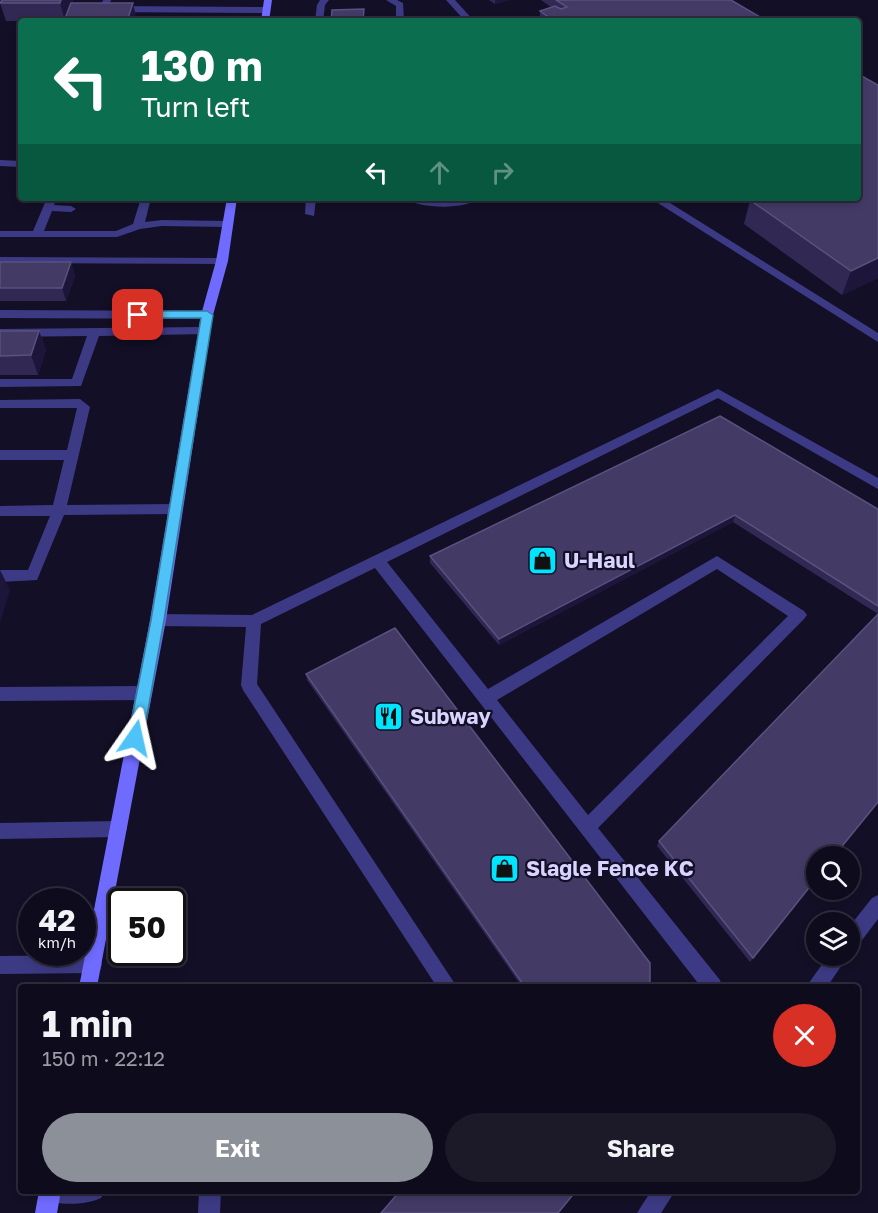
<!DOCTYPE html>
<meta charset="utf-8">
<style>
:root{--surface:#0e0b1c;--page:#1c1929;--text:#f1f3f6;--muted:#9b9ba3;--line:#2e2b3b;--accent:#8c9099}
body{margin:0;font-family:"Golos Text",sans-serif;background:var(--page);color:var(--text);height:100vh;display:flex;flex-direction:column;font-size:22px;white-space:nowrap}
*{box-sizing:border-box;margin:0}
p{font-size:20px;color:var(--muted)}
.icon{flex:none;width:33px;height:33px;fill:none;stroke:currentColor;stroke-width:2;stroke-linecap:round;stroke-linejoin:round}
.map{position:relative;flex:1;overflow:hidden}
.details{position:absolute;left:18px;top:984px;width:842px;height:210px;display:flex;flex-direction:column;background:var(--surface);border-radius:6px;box-shadow:0 3px 9px #0003,0 0 0 2px var(--line)}
.details>*{flex:none}
.guide{position:absolute;left:18px;top:18px;width:843px;height:183px;border-radius:6px;box-shadow:0 3px 9px #0003,0 0 0 2px var(--line);background:#0b6e4f;color:#fff;overflow:hidden}
.fabs{position:absolute;left:806px;top:846px;display:grid;gap:12px}
.fabs a{display:grid;place-items:center;width:54px;height:54px;border-radius:50%;background:var(--surface);box-shadow:0 3px 9px #0003,0 0 0 2px var(--line);font-size:30px}
.speed{position:absolute;left:18px;top:888px;display:flex;gap:12px;font-size:30px;font-weight:700;text-align:center}
.speed>*{display:grid;place-content:center;width:78px;height:78px;border-radius:50%;background:var(--surface);box-shadow:0 3px 9px #0003,0 0 0 2px var(--line);line-height:1}
.speed small{font-size:15px;font-weight:400}
.speed .limit{border:3px solid #111;border-radius:9px;background:#fff;color:#111}
.pin{position:absolute;display:grid;place-items:center;width:51px;height:51px;color:#fff;margin:-26px;border-radius:12px;box-shadow:0 3px 9px #0006}
.me{position:absolute;width:66px;margin:-33px;rotate:11deg;stroke-linejoin:round;filter:drop-shadow(0 0 4px #0008)}
.turn{display:flex;align-items:center;gap:21px;height:126px;padding:0 24px;font-size:27px}
.turn .icon{width:78px;height:78px;stroke-width:2.5}
.turn b{display:block;font-size:42px;line-height:51px}
.lanes{display:flex;align-items:center;height:57px;padding:0 24px;background:#0003;justify-content:center;gap:30px;direction:ltr}
.lanes .off{opacity:.35}
.round{display:grid;place-items:center;flex:none;width:63px;height:63px;border-radius:32px;background:var(--page)}
.summary{display:flex;align-items:center;justify-content:space-between;height:102px;padding:0 24px}
h1{font-size:36px;font-weight:700;line-height:45px}
.action{display:flex;gap:12px;margin-top:auto;padding:12px 24px}
.action a{flex:1;height:69px;border-radius:36px;background:var(--accent);color:#fff;font-size:24px;font-weight:700;line-height:69px;text-align:center}
.action a+a{background:var(--page);color:var(--text)}
.map>svg:first-child{display:block}
</style>
<div class="map">
<svg width="878" height="1213" viewBox="0 0 878 1213">
<rect width="100%" height="100%" fill="#130f26"/>
<g fill="none" stroke-linecap="round" stroke-linejoin="round">
<g fill="#3d3a85" fill-rule="evenodd">
<path d="M103 0H111L109 6 267 7 271 10 267 13 104 12 100 9Z"/>
<path d="M320 0H329L325 5 323 21H315L317 5Z"/>
<path d="M386 0H397L403 3 404 21H396V6Z"/>
<path d="M446 0H455L474 21H465Z"/>
<path d="M0 160 21 161V167L0 166Z"/>
<path d="M47 198H57L54 205 71 206 76 209 71 212 52 211 44 231H116L133 224 141 198H151L145 222 162 220 227 221 232 224 227 227 162 226 140 229 117 237H0V231H33Z"/>
<path d="M306 198H316L314 216 305 214Z"/>
<path d="M405 198H479C467 210 418 209 405 198Z"/>
<path d="M650 198H662L878 333V342Z"/>
<path d="M0 257 222 258 228 261 222 264 0 263Z"/>
<path d="M0 310 207 311 213 315 207 319 0 318Z"/>
<path d="M204 327 210 331 208 334 99 336 81 386 0 387V379H72L87 336 0 337V329Z"/>
<path d="M718 389 878 478V489L718 398 387 562 488 689 717 556 804 611 807 615 804 619 598 828 720 980 722 987H701L375 568 261 624 257 684 457 987H437L243 690 241 685 246 627 158 626 153 624 150 620 153 616 158 614 252 615ZM717 569 788 616 588 815 497 700Z"/>
<path d="M80 399 90 407 67 505 176 504 183 509 176 514 64 515 37 580 0 582V570H28L50 516H0V506L53 505 64 460H0V450H67L77 408H0V400Z"/>
<path d="M144 686 150 688 152 693 150 698 144 700 0 701V687Z"/>
<path d="M118 821 124 823 127 829 124 835 118 837 0 839V823Z"/>
<path d="M878 895V919L856 948 849 951V927L872 898Z"/>
<path d="M93 955 100 957 102 964 100 971 93 973 0 974V956Z"/>
<path d="M828 956H848L827 987H806Z"/>
<path d="M40 1191H105L101 1198C87 1205 57 1206 43 1199Z"/>
<path d="M199 1191H221L220 1213H198Z"/>
<path d="M651 1191H675L661 1213H637Z"/>
</g>
<g fill="#6f6bff" fill-rule="evenodd">
<path d="M264 0H272L269 21H261Z"/>
<path d="M227 198H237L228 261 213 315 166 620 97 987H79L150 620 201 315 216 261Z"/>
<path d="M39 1191H61L57 1213H35Z"/>
</g>
</g>
<g fill="#312854">
<path d="M489 0H509L495 4Z"/>
<path d="M541 0H731L767 21H535V20L540 18V11L552 8Z"/>
<path d="M0 3H72L137 21H6Z"/>
<path d="M750 200 878 278 842 295 744 224Z"/>
<path d="M0 262H71L75 276 66 301H0Z"/>
<path d="M0 331H39L46 350 38 375H0Z"/>
<path d="M720 416 878 509V802L750 962 657 846 659 841 878 614 733 522 499 645 430 563V556Z"/>
<path d="M306 674 650 987H522L307 680Z"/>
</g>
<g fill="#1d163a">
<path d="M61 0H74L65 21 60 3Z"/>
<path d="M495 0H509L495 4Z"/>
<path d="M133 3 137 21H127Z"/>
<path d="M878 258V278L842 295 851 271Z"/>
<path d="M71 262 75 276 66 301 62 288Z"/>
<path d="M39 331 46 350 38 375 31 355Z"/>
<path d="M735 515 733 522 499 645V639Z"/>
<path d="M0 570 10 590 0 623Z"/>
</g>
<g fill="#433a66" stroke="#5a527e" stroke-width="1.5">
<path d="M2 0H61L60 3H0Z"/>
<path d="M556 0H731L767 21H538L535 20 547 16 540 11 555 6 561 9 567 7Z"/>
<path d="M71 3H133L127 21H64Z"/>
<path d="M364 9 363 21H331L332 10Z"/>
<path d="M858 74 878 85V258L851 271 750 200 754 198H858Z"/>
<path d="M0 262H71L62 288H0Z"/>
<path d="M0 331H39L31 355 0 356Z"/>
<path d="M720 416 878 509V606L735 515 499 639 430 556Z"/>
<path d="M878 614V802L834 856H816V879L753 958 659 841Z"/>
<path d="M395 628 650 963V987H525L306 674Z"/>
<path d="M400 1191H576L558 1213H381Z"/>
</g>
<path fill="#4fc3f7" stroke="#337fa1" stroke-width="1.5" d="M207 311 213 315 164 620 143 738 135 745 128 738 151 620 201 318H138L133 315 138 311Z"/>
<defs>
<symbol id="shop-square" viewBox="-11 -11 22 22"><rect x="-9" y="-9" width="18" height="18" rx="4" fill="#00e5ff" stroke="#130f26"/><path d="M-5-2.5h2.3a2.7 3.5 0 0 1 5.4 0H5L5.5 6h-11ZM-1.5-2.5h3a1.5 2.3 0 0 0-3 0Z" fill="#111"/></symbol>
<symbol id="restaurant-square" viewBox="-11 -11 22 22"><rect x="-9" y="-9" width="18" height="18" rx="4" fill="#00e5ff" stroke="#130f26"/><path d="M-5-6h1v4h1v-4h1v4h1v-4h1v5L-1.5 .5V6h-2V.5L-5-1ZM5-6V6H3V1.5H1.5Q1.5-4 5-6Z" fill="#111"/></symbol>
</defs>
<g fill-rule="evenodd">
<use href="#shop-square" x="526" y="544" width="33" height="33"/>
<use href="#restaurant-square" x="372" y="700" width="33" height="33"/>
<use href="#shop-square" x="488" y="852" width="33" height="33"/>
</g>
<g text-anchor="middle" dominant-baseline="central" stroke-width="4.5" stroke-linejoin="round" paint-order="stroke">
<g font-size="21" font-weight="bold" fill="#d9d4ff" stroke="#130f26" text-anchor="start">
<text x="564" y="560">U-Haul</text>
<text x="410" y="716">Subway</text>
<text x="526" y="868">Slagle Fence KC</text>
</g>
</g>
</svg>
<div class="fabs">
<a><svg class="icon" aria-label="search" viewBox="0 0 24 24"><circle cx="10" cy="10" r="6"/><path d="M15 15l6 6"/></svg></a>
<a><svg class="icon" aria-label="layers" viewBox="0 0 24 24"><path d="M12 4l9 5-9 5-9-5zM3 14l9 5 9-5"/></svg></a>
</div>
<div class="speed"><div>42<small>km/h</small></div><div class="limit">50</div></div>
<div class="pin" style="left:138px;top:315px;background:#d93025"><svg class="icon" aria-label="arrive" viewBox="0 0 24 24"><path d="M6 21V4h12l-3 4 3 4H6"/></svg></div>
<svg class="me" style="left:135px;top:738px" viewBox="-20 -20 40 40"><path d="M0-17L14 15 0 8-14 15z" fill="#4fc3f7" stroke="#fff" stroke-width="4"/></svg>
<div class="guide">
<div class="turn"><svg class="icon" aria-label="left" viewBox="0 0 24 24"><path d="M17 20v-9H6M10 6l-5 5 5 5"/></svg><div><b>130 m</b>Turn left</div></div>
<div class="lanes"><svg class="icon" aria-label="left" viewBox="0 0 24 24"><path d="M17 20v-9H6M10 6l-5 5 5 5"/></svg><svg class="icon off" aria-label="ahead" viewBox="0 0 24 24"><path d="M12 20V5M6 11l6-6 6 6"/></svg><svg class="icon off" aria-label="right" viewBox="0 0 24 24"><path d="M7 20v-9h11M14 6l5 5-5 5"/></svg></div>
</div>
<section class="details">
<div class="summary"><div><h1>1 min</h1><p>150 m · 22:12</p></div><a class="round" style="background:#d93025;color:#fff"><svg class="icon" aria-label="close" viewBox="0 0 24 24"><path d="M6 6l12 12M18 6L6 18"/></svg></a></div>
<div class="action"><a>Exit</a><a>Share</a></div>
</section>
</div>
